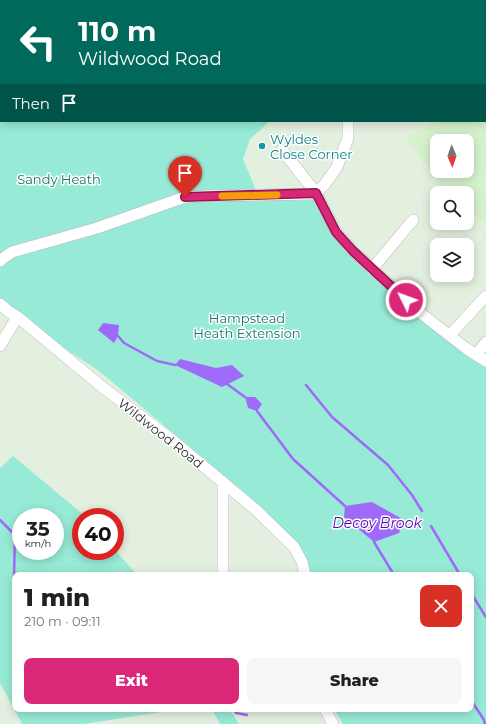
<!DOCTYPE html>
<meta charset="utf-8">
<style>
:root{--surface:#fff;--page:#f6f6f6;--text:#202124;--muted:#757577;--accent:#db2777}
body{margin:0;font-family:Montserrat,sans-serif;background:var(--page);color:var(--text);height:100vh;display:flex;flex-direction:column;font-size:15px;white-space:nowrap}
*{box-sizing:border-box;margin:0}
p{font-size:13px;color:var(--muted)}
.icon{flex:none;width:22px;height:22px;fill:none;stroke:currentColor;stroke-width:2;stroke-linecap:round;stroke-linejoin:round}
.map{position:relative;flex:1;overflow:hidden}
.side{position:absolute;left:12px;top:572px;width:462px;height:140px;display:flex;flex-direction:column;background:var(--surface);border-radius:8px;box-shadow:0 2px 10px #0003}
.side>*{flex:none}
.banner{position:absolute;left:0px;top:0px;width:486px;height:122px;box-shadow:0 2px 10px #0003;background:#00695c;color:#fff;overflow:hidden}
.needle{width:26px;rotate:178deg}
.controls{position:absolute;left:430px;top:134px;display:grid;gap:8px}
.controls a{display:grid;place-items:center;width:44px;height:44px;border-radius:8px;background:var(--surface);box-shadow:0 2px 10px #0003;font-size:20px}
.speed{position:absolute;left:12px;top:508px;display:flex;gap:8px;font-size:20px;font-weight:700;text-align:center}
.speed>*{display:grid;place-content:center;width:52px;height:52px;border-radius:50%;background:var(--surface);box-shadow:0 2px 10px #0003;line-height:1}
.speed small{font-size:10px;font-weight:400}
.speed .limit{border:6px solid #d22;background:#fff;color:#111}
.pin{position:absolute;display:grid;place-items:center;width:34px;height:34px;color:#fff;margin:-41px -17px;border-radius:50% 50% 50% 0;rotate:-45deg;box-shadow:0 0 4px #0007}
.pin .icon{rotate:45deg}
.me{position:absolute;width:44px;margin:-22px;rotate:312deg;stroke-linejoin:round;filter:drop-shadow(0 0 3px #0008)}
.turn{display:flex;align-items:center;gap:14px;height:84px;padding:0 12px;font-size:18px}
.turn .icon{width:52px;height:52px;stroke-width:2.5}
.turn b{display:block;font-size:28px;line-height:34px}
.then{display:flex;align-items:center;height:38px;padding:0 12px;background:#0003;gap:8px;font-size:15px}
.round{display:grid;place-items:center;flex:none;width:42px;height:42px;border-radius:8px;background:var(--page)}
.overview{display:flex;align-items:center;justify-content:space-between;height:68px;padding:0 12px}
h1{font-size:24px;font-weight:800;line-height:30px}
.primary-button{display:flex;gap:8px;margin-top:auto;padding:8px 12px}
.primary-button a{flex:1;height:46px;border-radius:8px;background:var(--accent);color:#fff;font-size:16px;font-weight:800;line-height:46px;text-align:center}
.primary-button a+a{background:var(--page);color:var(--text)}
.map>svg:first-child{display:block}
</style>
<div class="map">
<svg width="486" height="724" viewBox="0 0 486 724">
<rect width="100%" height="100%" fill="#e4f0df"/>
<path fill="#d6f2cd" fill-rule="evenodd" d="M485 101H486V224L467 208V193H450L443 187 405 137 425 128 438 121H485ZM437 141H467V171H437Z"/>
<g fill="#97ead6" fill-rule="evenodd">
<path d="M0 0H224L225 1H1V121H270L250 139 243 159 258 195 316 193 336 231 372 269 486 361V724H343L341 721 334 709H471V575H309L301 548 228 479 99 371 17 317 0 310Z"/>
<path d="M13 456 86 517H81V551H115V550L137 575H15V709H181L84 724H22L0 683V468ZM21 517H55V551H21Z"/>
<path d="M212 709H230L239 724H220Z"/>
</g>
<g fill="#9f6af9">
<path d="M103 323 119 325 118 336 114 343 98 330Z"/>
<path d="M180 359 216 368 232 365 244 376 222 387 175 365Z"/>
<path d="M245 397H255L262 404 257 411 248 408Z"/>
<path d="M372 502 404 520 399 533 374 542 344 517 345 506Z"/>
</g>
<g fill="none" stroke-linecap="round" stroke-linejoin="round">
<g stroke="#9f6af9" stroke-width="2.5">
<path d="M118 336 124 343 157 361 175 365"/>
<path d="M227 384 245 397"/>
<path d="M306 385 332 417 388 465 412 495 422 511"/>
<path d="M257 411 293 459 345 506"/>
<path d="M0 520 15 535 14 577 15 581"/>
<path d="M431 526 460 575"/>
<path d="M374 542 394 575"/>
<path d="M471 593 486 617"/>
<path d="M471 700 484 720 485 724"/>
<path d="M233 709 236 713 247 715"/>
</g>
<defs>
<g id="minor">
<path d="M409 1 410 0"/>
<path d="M485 34H486"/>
<path d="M485 59H486"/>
<path d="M282 150 316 193 336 231 353 251 418 311 467 349 486 361"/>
<path d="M316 193 325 184 337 167 348 138V121"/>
<path d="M0 261 2 259 12 252 97 228 185 197 206 196 309 194 316 193"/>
<path d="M372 269 413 220"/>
<path d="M0 304 8 311 19 318 101 386 172 440 256 510 294 547 302 562 305 575"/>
<path d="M450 335 486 296"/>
<path d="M0 346 17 317"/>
<path d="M476 355 486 342"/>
<path d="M223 482V573"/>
<path d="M325 709 333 724"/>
</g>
</defs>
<use href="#minor" stroke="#c0b3c2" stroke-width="12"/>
<use href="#minor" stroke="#fff" stroke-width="11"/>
</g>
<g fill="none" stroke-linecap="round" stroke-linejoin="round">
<defs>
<path id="route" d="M185 197 316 193 336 232 353 251 406 300"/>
</defs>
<use href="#route" stroke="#8e194d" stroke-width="10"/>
<use href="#route" stroke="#db2777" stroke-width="7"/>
<path stroke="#f59e0b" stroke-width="7" d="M222 196 277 195"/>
</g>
<circle fill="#0f9aa8" stroke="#fff" stroke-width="1.5" cx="262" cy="146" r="4"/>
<g text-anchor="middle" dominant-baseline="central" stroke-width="3" stroke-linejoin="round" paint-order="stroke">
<g font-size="13" fill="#0d838f" stroke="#fff" text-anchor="start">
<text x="270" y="139">Wyldes<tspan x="270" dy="15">Close Corner</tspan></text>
</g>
<g font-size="13" fill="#157369" stroke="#fff">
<text x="59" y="179">Sandy Heath</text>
<text x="247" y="318">Hampstead<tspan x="247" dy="15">Heath Extension</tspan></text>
</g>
<g font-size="13" fill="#2d2d2d" stroke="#fff">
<text transform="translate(161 433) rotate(38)">Wildwood Road</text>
</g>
<g font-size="14" font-style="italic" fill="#4e02ad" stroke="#fff">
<text x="377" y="523">Decoy Brook</text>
</g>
</g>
</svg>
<div class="controls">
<a><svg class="needle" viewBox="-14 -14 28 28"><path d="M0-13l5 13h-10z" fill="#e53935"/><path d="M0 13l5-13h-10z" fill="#757577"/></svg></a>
<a><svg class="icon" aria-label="search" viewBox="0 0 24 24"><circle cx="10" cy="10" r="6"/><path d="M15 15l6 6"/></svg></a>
<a><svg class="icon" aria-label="layers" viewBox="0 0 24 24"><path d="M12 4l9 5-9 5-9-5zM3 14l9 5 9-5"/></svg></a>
</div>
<div class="speed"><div>35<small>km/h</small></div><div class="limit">40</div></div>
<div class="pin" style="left:185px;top:197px;background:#d93025"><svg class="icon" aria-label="arrive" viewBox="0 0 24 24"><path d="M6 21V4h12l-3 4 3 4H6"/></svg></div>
<svg class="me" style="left:406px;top:300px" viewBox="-20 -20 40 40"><circle r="17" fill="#db2777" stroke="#fff" stroke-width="3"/><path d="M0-11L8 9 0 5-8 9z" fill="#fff"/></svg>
<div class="banner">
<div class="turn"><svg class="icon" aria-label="left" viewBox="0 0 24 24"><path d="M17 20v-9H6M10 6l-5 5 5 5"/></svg><div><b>110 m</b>Wildwood Road</div></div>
<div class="then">Then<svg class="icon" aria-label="arrive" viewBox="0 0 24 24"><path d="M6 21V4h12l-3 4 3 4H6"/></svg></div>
</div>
<section class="side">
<div class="overview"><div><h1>1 min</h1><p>210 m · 09:11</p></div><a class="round" style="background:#d93025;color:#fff"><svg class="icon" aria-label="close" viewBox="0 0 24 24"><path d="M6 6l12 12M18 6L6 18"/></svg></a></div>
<div class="primary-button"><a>Exit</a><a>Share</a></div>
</section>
</div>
